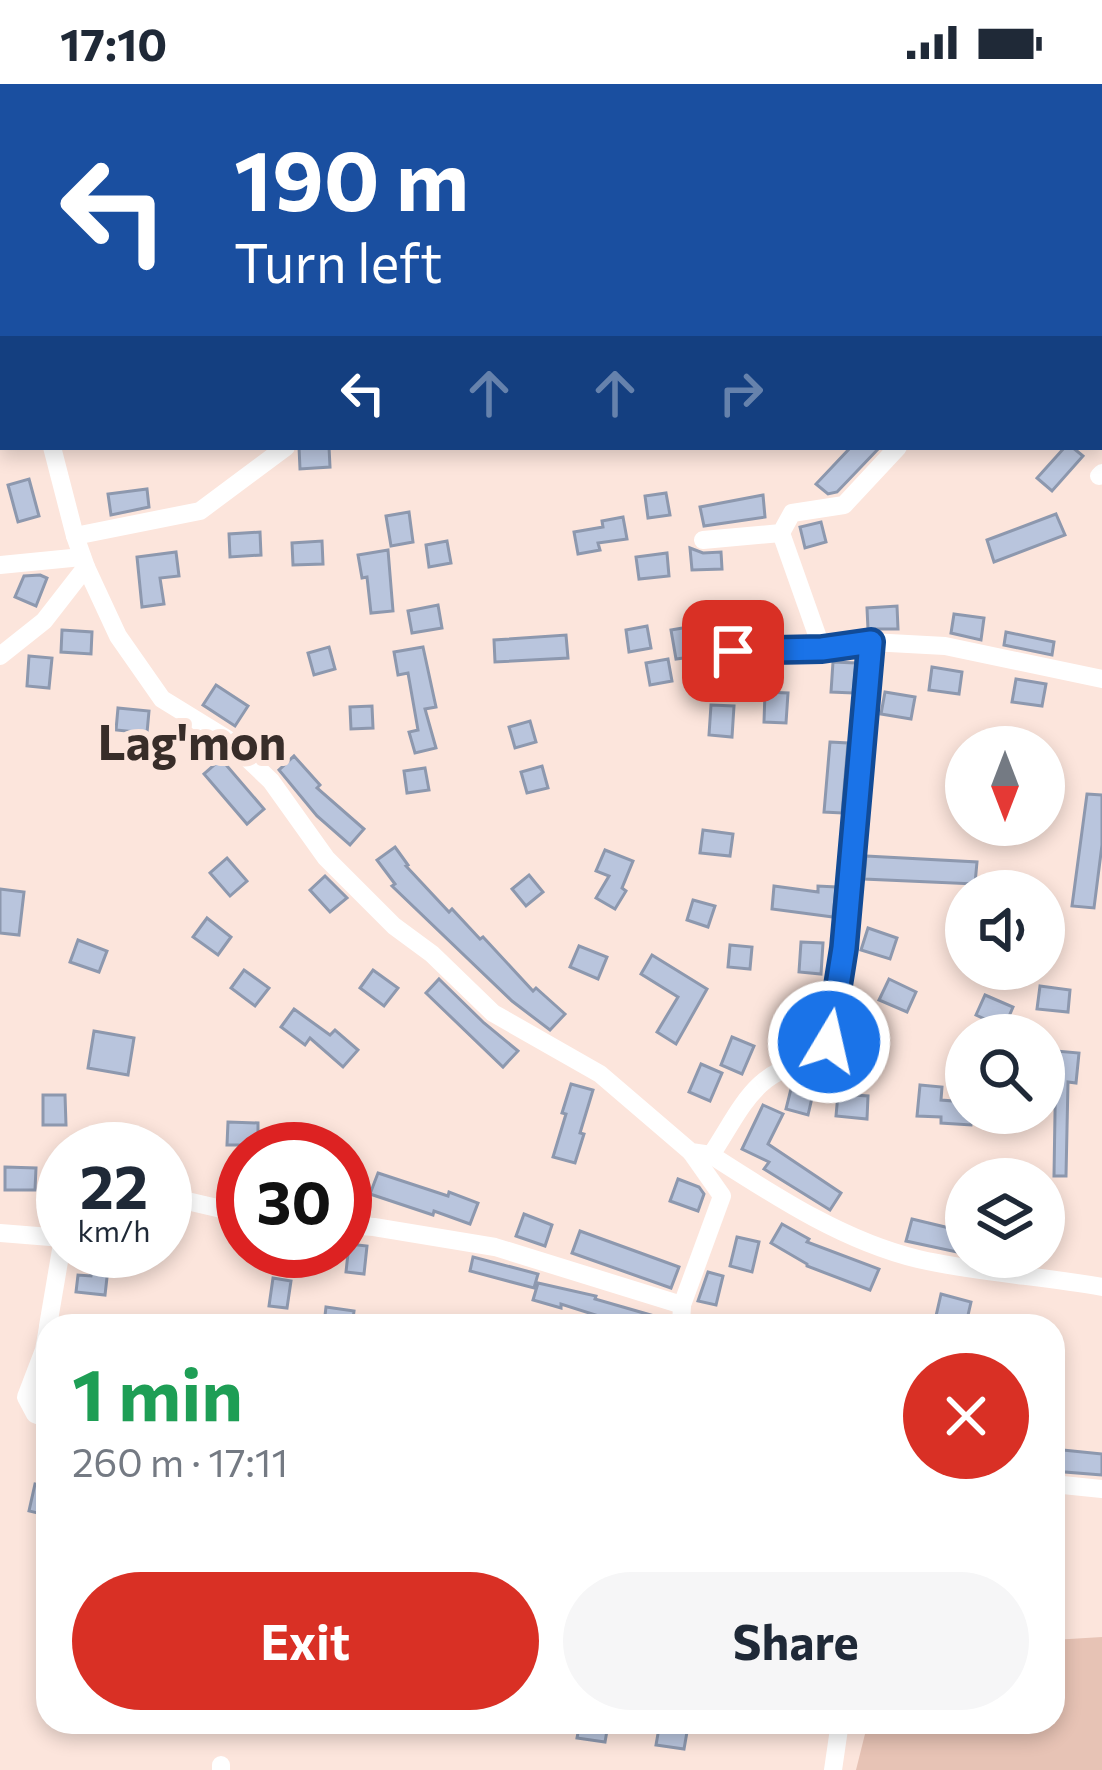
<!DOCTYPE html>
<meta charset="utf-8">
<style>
:root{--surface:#fff;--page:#f6f6f7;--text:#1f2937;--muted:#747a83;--accent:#d93025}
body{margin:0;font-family:Commissioner,sans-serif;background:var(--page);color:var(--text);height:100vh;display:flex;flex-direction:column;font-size:45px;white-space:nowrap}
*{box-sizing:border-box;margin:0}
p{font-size:39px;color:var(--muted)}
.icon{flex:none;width:66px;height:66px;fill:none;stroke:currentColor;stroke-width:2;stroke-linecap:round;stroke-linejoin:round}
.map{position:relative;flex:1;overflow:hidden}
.drawer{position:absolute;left:36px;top:1230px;width:1029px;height:420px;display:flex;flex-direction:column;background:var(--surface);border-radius:36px;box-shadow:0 6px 18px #0003}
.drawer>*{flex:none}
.hud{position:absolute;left:0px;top:0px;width:1104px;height:366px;box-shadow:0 6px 18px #0003;background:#1a4fa0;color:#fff;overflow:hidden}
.needle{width:78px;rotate:180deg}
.tools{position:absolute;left:945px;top:642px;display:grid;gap:24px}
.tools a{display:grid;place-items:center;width:120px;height:120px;border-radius:50%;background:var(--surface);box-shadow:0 6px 18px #0003;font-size:60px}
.speed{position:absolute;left:36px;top:1038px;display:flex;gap:24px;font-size:60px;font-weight:700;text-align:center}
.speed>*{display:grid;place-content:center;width:156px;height:156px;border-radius:50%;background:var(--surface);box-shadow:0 6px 18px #0003;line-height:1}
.speed small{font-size:30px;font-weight:400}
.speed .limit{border:18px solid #d22;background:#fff;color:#111}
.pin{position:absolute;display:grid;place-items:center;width:102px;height:102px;color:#fff;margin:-51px;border-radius:24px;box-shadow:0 6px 18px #0006}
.me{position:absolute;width:132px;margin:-66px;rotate:9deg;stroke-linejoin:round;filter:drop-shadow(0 0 9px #0008)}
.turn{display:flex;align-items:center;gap:42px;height:252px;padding:0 36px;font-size:54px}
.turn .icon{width:156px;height:156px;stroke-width:2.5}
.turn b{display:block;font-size:84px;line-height:102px}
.lanes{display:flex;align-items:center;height:114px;padding:0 36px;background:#0003;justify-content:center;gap:60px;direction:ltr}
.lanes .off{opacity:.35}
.round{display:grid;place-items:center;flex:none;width:126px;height:126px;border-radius:63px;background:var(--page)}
.head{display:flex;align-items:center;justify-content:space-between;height:204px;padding:0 36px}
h1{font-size:72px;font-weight:700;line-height:90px;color:#1e9e55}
.button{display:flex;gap:24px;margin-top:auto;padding:24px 36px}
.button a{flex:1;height:138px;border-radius:72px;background:var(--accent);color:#fff;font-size:48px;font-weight:700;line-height:138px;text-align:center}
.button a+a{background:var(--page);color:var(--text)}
.status{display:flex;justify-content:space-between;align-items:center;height:84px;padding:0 60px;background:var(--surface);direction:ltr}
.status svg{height:33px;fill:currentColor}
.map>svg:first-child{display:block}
</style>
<div class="status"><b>17:10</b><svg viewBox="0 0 49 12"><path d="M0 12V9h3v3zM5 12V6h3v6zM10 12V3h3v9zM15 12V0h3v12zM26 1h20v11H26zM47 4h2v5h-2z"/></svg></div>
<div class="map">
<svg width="1102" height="1686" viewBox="0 0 1102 1686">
<rect width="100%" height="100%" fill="#fce5dc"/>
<path fill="#e7c3b5" d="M1102 1553V1686H856L868 1638H1053V1556Z"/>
<g fill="#b9c5dd" stroke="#8d98ae" stroke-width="3">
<path d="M299 363H329L330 383 300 385Z"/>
<path d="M851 363H880L837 408 828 410 816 400Z"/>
<path d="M1065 363H1072L1083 372 1052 407 1037 394Z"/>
<path d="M29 395 39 432 18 438 8 401Z"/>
<path d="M147 405 149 423 111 431 108 410Z"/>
<path d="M666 409 670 431 648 434 645 412Z"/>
<path d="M763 411 765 433 704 442 700 423Z"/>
<path d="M409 428 413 458 391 462 386 432Z"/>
<path d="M1056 430 1065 451 994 478 987 456Z"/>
<path d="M623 433 627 455 598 459 600 466 578 470 574 448 603 443 602 437Z"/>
<path d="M821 438 826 458 805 464 800 443Z"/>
<path d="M260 448 261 471 230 473 229 450Z"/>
<path d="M322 457 323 480 293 481 292 459Z"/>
<path d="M447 457 451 479 429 483 426 461Z"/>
<path d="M690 464 703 469 721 468 722 485 692 486Z"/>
<path d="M388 466 393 527 371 529 367 493 362 494 358 471Z"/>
<path d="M176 468 179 492 160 494 164 520 142 523 137 473Z"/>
<path d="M667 469 669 492 639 495 636 473Z"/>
<path d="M40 491 47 494 36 522 15 513 24 492Z"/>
<path d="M438 521 442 544 412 549 408 527Z"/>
<path d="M897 522 898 545H868L867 524Z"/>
<path d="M722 524 724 532 771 525 774 547 729 554 721 560 698 566 699 572 676 575 671 546 706 540 703 528Z"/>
<path d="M954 530 984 534 981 556 951 549Z"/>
<path d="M647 542 651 564 629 568 626 546Z"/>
<path d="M62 546 92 548 91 570 61 568Z"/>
<path d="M1006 548 1054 558 1052 571 1004 561Z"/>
<path d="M566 551 568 574 495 578 494 556Z"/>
<path d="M329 563 335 585 314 591 308 569Z"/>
<path d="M423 563 436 623 425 625 436 664 415 669 409 648 418 646 408 589 398 591 394 568Z"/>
<path d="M29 572 52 574 49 604 27 602Z"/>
<path d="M668 575 672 597 650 601 646 579Z"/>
<path d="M833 578 856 579 853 609 831 608Z"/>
<path d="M932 583 962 588 959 610 929 606Z"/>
<path d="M1016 595 1046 600 1042 622 1012 618Z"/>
<path d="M216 601 248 622 235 642 203 621Z"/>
<path d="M765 608 788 609 786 639 764 638Z"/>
<path d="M885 608 915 613 911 635 881 630Z"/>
<path d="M711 621 734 622 732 653 709 651Z"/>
<path d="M372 622 373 644 351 645 350 623Z"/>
<path d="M118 624 149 627 147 649 116 646Z"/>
<path d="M530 637 536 658 515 664 509 643Z"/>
<path d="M830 658 848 659 842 729 824 728Z"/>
<path d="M294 672 320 701 317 704 364 745 350 761 317 732 279 686Z"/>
<path d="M221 675 264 725 247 740 204 690Z"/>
<path d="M542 682 548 704 527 709 521 688Z"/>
<path d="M425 684 429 706 407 709 404 687Z"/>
<path d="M1087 710 1102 711V761L1094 824 1072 822Z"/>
<path d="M703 746 733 750 730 772 700 769Z"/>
<path d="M395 763 408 781 406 782 449 828 452 825 480 855 483 853 533 907 536 904 565 930 550 946 512 917 392 802 395 800 377 776Z"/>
<path d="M605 766 633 777 622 804 626 807 615 825 596 814 609 792 596 787Z"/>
<path d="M866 772 977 778 975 800 864 795Z"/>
<path d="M227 774 247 797 230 812 210 789Z"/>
<path d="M529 791 543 808 526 822 512 805Z"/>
<path d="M325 792 347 814 330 828 310 806Z"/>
<path d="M774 802 818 808V802L836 803 833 833 772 825Z"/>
<path d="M0 805 24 808 19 851 0 849Z"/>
<path d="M693 816 715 822 708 843 687 836Z"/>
<path d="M207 834 231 853 218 871 193 853Z"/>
<path d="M868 844 897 854 890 875 861 866Z"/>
<path d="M78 856 107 867 99 888 70 878Z"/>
<path d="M801 858 823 859 821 890 799 888Z"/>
<path d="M730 861 752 863 750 885 728 883Z"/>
<path d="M579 862 607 873 598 895 570 883Z"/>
<path d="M652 871 707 905 676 960 657 948 678 913 641 890Z"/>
<path d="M244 886 269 904 255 922 231 904Z"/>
<path d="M373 886 398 904 384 922 360 904Z"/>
<path d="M439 895 484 939 518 967 503 983 426 909Z"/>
<path d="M889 895 916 908 907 928 879 916Z"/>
<path d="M1040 902 1070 906 1068 928 1037 925Z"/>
<path d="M985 911 1013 923 1004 944 976 931Z"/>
<path d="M294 925 330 951 335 946 358 966 343 983 310 954 305 961 281 943Z"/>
<path d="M788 928 811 929 809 959 787 958Z"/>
<path d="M846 937 867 938 865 968 842 967Z"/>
<path d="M94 947 134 954 128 991 88 984Z"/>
<path d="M732 953 754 962 742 990 721 981Z"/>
<path d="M1056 967 1079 969 1076 999 1068 998 1066 1092H1054Z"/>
<path d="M701 980 722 989 710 1017 689 1008Z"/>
<path d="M793 997 815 1001 808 1031 786 1025Z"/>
<path d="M571 1000 593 1006 580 1049 584 1050 575 1079 553 1073 566 1030 562 1029Z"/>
<path d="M920 1001 942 1003 941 1016 966 1018V1029H972L971 1041 941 1039V1033L917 1032Z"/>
<path d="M838 1010 868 1012 867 1035 836 1032Z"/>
<path d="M43 1011H65L66 1041H43Z"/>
<path d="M763 1021 783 1030 768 1060 841 1109 830 1126 764 1085 769 1078 742 1065Z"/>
<path d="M228 1038 258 1039V1061H227Z"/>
<path d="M5 1083 36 1084 35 1106H5Z"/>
<path d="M378 1089 448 1112 449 1108 478 1119 470 1140 434 1127 433 1131 370 1110Z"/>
<path d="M678 1095 699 1103 704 1110 698 1127 670 1117Z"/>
<path d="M524 1130 552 1141 545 1162 516 1152Z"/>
<path d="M912 1135 966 1148V1170L906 1157Z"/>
<path d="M782 1140 809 1155 807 1158 879 1185 870 1206 807 1182V1180L771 1159Z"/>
<path d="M580 1147 679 1183 671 1204 572 1169Z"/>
<path d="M737 1153 759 1158 752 1188 730 1182Z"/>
<path d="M349 1160 367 1162 364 1190 346 1188Z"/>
<path d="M94 1167H110L105 1211 76 1208 78 1191 91 1192Z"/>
<path d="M473 1173 538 1190 534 1204 470 1187Z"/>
<path d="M708 1188 723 1192 716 1221 698 1217Z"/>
<path d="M273 1194 291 1197 287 1224 269 1222Z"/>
<path d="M538 1199 596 1212 595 1215 668 1236V1242H630L561 1220V1224L533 1216Z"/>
<path d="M941 1210 971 1218 966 1240 936 1232Z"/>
<path d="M326 1223 354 1227 352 1242 324 1240Z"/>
<path d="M1053 1365 1102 1370V1391L1053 1387Z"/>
<path d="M35 1400 48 1403 46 1431 29 1427Z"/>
<path d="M580 1638 608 1641 605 1658 577 1654Z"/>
<path d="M659 1644 687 1648 684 1665 656 1661Z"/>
</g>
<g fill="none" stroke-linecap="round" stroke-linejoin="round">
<g stroke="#fff" stroke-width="18">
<path d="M528 0V3"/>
<path d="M1024 3 1027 0"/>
<path d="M1101 144 1102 143"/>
<path d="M0 164 3 176"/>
<path d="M0 198 3 197"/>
<path d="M1101 204 1102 205"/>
<path d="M52 363 75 452 86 483 118 552 162 615 227 655 271 697 326 774 394 842 432 870 493 929 600 990 691 1068 711 1071C775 1112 843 1157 918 1175 979 1189 1041 1192 1102 1203"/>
<path d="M1099 392 1102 389"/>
<path d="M781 449 822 565"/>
<path d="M75 452 200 427 286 363"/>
<path d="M703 456 781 449 792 429 844 421 898 363"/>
<path d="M0 481 82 473"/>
<path d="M733 567 822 565 871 558 945 562 1102 595"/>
<path d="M0 572 44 537 86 483"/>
<path d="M711 1071C741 1026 755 983 814 978L829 958 844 864 871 558"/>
<path d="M165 1116 187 1117 243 1130"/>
<path d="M345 1141 374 1143 495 1163 682 1221"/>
<path d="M0 1149 63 1154"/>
<path d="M48 1242 63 1154"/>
<path d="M681 1242 682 1221 722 1112 691 1068"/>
<path d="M48 1243 44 1266 26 1313 35 1330 48 1335"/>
<path d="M1053 1400 1102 1405"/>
<path d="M221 1686V1681"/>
<path d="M833 1686 840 1638"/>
</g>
</g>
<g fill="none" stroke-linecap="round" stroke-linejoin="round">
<defs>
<path id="route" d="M733 567 822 565 871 558 844 864 829 958"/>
</defs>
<use href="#route" stroke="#114b97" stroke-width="30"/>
<use href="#route" stroke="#1a73e8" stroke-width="21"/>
</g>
<g text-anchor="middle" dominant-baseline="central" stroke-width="12" stroke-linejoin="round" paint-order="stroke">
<g font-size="48" font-weight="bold" fill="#382d29" stroke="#fce5dc">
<text x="192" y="656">Lag'mon</text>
</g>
</g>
</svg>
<div class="tools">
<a><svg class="needle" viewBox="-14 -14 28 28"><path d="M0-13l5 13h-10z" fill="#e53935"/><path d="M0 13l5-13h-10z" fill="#747a83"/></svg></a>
<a><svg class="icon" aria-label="sound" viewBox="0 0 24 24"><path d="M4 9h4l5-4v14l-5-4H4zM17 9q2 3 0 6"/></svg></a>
<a><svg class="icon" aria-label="search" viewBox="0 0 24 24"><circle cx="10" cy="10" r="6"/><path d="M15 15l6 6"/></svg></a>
<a><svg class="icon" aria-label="layers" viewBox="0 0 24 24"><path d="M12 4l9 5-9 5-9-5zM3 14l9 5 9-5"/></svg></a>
</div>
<div class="speed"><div>22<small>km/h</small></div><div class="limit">30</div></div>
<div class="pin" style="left:733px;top:567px;background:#d93025"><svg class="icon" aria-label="arrive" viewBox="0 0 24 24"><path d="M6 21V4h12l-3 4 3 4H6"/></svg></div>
<svg class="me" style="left:829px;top:958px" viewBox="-20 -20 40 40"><circle r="17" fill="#1a73e8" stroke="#fff" stroke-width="3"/><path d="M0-11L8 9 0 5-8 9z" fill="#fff"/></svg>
<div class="hud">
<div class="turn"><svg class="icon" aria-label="left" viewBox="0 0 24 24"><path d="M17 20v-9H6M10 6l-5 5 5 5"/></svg><div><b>190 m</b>Turn left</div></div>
<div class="lanes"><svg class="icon" aria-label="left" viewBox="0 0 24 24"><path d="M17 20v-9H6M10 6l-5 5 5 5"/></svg><svg class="icon off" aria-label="ahead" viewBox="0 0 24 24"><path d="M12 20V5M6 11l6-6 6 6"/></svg><svg class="icon off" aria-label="ahead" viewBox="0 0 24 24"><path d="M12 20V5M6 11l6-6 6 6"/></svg><svg class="icon off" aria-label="right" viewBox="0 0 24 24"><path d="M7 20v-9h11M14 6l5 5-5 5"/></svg></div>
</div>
<section class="drawer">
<div class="head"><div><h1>1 min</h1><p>260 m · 17:11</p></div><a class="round" style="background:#d93025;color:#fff"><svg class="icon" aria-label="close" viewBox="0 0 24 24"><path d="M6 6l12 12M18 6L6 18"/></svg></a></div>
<div class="button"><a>Exit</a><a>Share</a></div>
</section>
</div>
